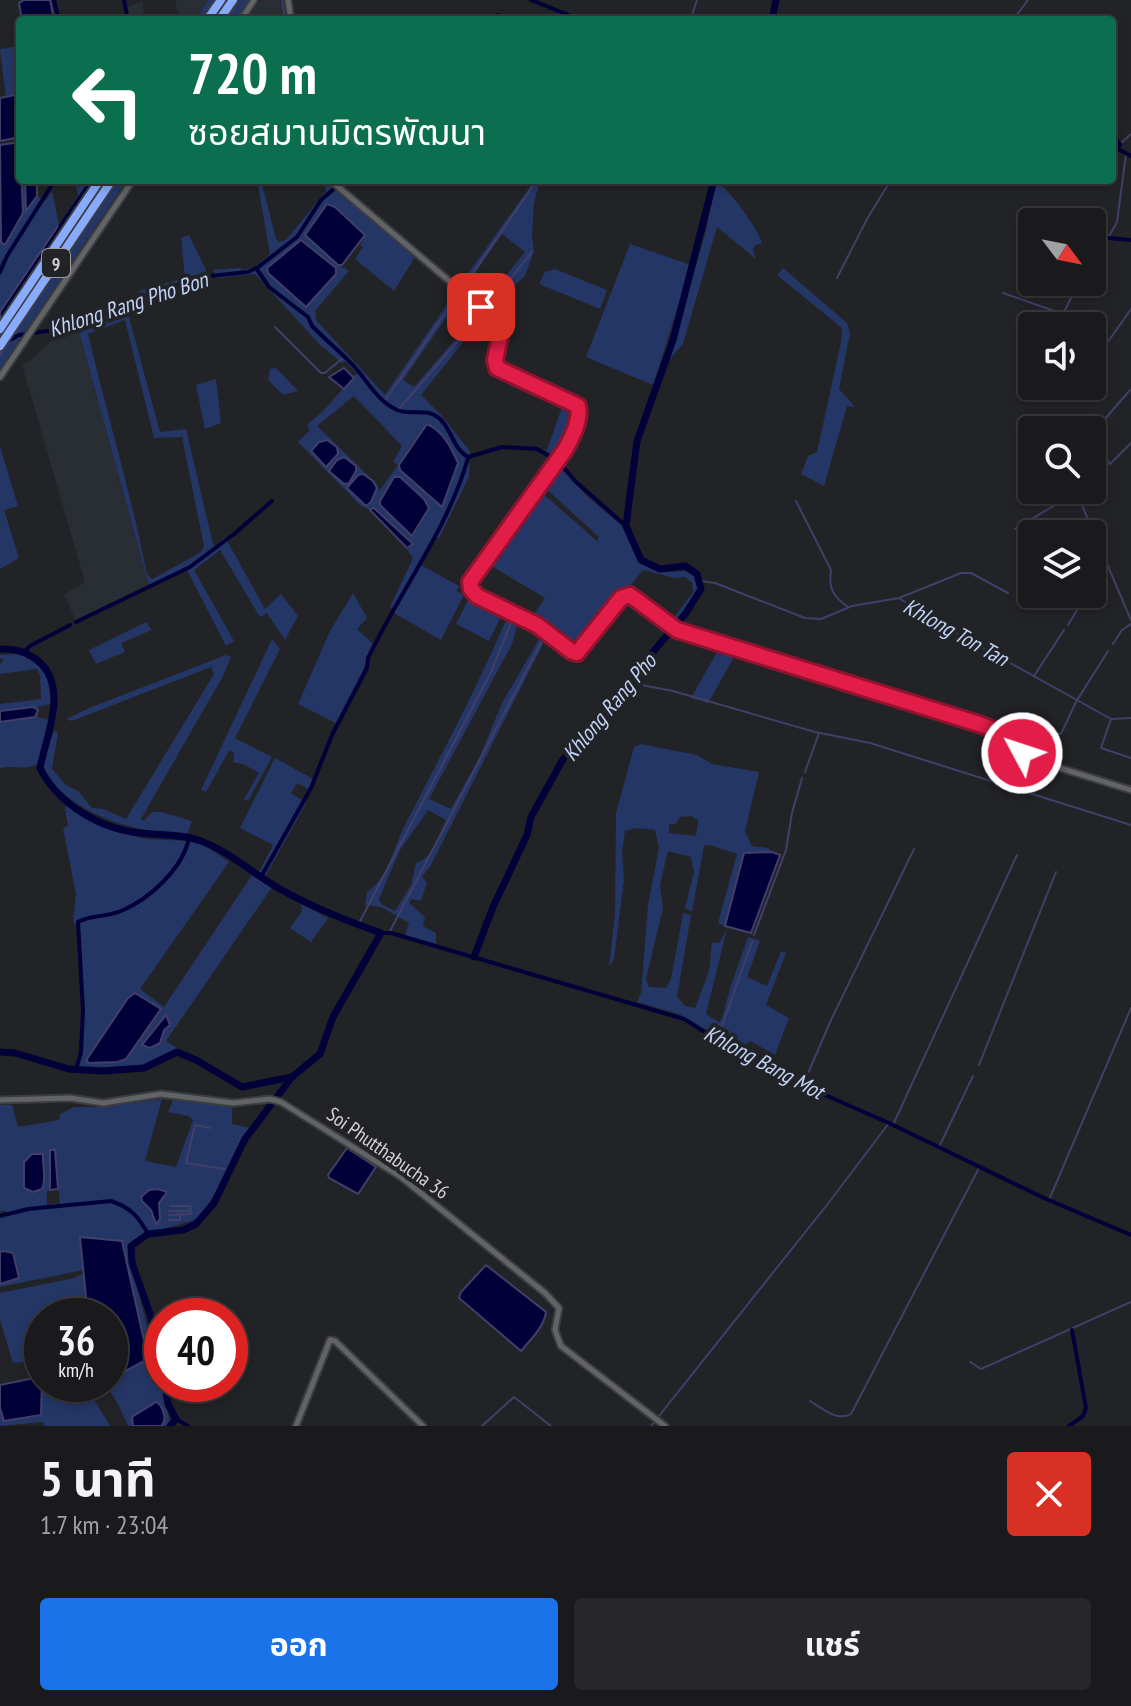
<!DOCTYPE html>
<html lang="th">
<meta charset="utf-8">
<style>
:root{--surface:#1a1a1c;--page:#272729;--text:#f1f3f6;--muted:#9fa1a3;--line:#38383b;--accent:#1a73e8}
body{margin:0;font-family:"PT Sans Narrow","Noto Sans Thai",sans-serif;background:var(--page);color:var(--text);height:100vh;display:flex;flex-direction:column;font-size:30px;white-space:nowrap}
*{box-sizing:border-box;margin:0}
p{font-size:26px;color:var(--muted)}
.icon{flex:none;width:44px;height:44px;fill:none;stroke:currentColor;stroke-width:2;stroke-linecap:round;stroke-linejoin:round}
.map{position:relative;height:1426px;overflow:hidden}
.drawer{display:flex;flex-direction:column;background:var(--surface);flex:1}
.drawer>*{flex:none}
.banner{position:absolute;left:16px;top:16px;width:1100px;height:168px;border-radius:8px;box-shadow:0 4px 12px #0003,0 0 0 2px var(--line);background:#0b6e4f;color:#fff;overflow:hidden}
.needle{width:52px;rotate:122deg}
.controls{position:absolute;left:1018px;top:208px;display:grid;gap:16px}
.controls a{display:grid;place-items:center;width:88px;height:88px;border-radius:8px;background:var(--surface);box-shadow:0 4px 12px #0003,0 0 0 2px var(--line);font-size:40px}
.speed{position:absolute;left:24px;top:1298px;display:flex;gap:16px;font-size:40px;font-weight:700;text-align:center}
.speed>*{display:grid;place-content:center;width:104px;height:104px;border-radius:50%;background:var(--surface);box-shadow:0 4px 12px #0003,0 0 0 2px var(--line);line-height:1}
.speed small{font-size:20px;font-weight:400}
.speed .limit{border:12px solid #d22;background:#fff;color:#111}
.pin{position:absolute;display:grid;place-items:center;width:68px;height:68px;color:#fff;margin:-34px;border-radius:16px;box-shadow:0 4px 12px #0006}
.me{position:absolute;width:88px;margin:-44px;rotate:310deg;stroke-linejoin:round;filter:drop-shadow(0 0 6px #0008)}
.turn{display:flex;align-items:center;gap:28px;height:168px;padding:0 40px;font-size:36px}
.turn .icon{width:104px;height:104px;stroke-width:2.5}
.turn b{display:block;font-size:56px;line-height:68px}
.round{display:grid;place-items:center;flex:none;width:84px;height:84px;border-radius:8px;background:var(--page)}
.head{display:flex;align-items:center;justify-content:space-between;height:136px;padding:0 40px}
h1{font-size:48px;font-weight:700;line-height:60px}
.primary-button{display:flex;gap:16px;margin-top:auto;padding:16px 40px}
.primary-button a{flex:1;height:92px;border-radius:8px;background:var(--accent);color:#fff;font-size:32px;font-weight:700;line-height:92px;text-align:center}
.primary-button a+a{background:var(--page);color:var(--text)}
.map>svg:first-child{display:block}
</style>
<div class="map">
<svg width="1131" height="1426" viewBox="0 0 1131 1426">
<rect width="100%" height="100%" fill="#222326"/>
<g fill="#292d34">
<path d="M175 0H208L195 20H180Z"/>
<path d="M264 0H280L284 20H247L259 2Z"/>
<path d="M142 2 145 20H129L127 7Z"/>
<path d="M79 332 149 586 76 621 64 594 85 582 22 365 31 360 51 341Z"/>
</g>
<g fill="#243666" fill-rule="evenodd">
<path d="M208 0H250L236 20H195Z"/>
<path d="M20 46V94L6 97 0 49Z"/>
<path d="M22 180H26V210L37 196 45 201 52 191 59 225 78 196 75 180H127L0 369V277L6 261 2 260 0 267V226L1 242 23 213Z"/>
<path d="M257 180H261L276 239 280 242 286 240 326 191 323 180H328L336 190 415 257 394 291 355 259 363 247 360 245 365 237 331 204H326L305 235 338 265H342L341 268H345L349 271 315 311 316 320 385 395 456 291 462 295 403 380 414 387 480 311 496 326 498 334 496 336 484 320 480 321 421 395 441 415 470 451 469 477 439 538H434L421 565 459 586 457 591 464 595 441 640 394 613 395 610 390 607 413 558 407 550 413 544 373 508 370 510 360 505 298 442 310 430 307 425 324 410 357 373 345 361 342 363 320 345 255 274 216 278 213 270 240 268 242 270 255 267 270 254ZM301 240 336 268V274L306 307 268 268ZM354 396 402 446 393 462 398 465 379 491 377 484 317 426ZM449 444 458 463 452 477 400 470ZM394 477H400L424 499 429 508 417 531 380 501Z"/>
<path d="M535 180H540L534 203 532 236 534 251 525 276 487 310 483 304 525 252 502 234 464 289 459 286Z"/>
<path d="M716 182C728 187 759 230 762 243L755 245 753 250 756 259 717 227 683 344 669 360 706 231Z"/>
<path d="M189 235 206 270V280L132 304V298L141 290 185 278 181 238Z"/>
<path d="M630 244 691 265 653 385 586 357Z"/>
<path d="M783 268 847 323 850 333 839 389 855 407 847 406 824 486 801 474 808 456 817 452 841 342 842 328 777 275Z"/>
<path d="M555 269 607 290 600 309 539 284 545 272Z"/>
<path d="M126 306 160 432 186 429 213 544 215 546 225 537 265 609 281 594 298 616 285 640 267 613 260 617 220 550 194 570 234 641 226 646 187 570 149 586 79 332 51 341 50 333 87 324ZM125 320 154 438 182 437 204 546 201 552 152 579 147 574C131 493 107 414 88 334Z"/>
<path d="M276 368 298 391 283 395 268 380 270 369Z"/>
<path d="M216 379 221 423 205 429 196 385Z"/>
<path d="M563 404 572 407 575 413C573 430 567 444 555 457L543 449 547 450Z"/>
<path d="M0 446 18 506 4 510 19 558 0 569Z"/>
<path d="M558 465 589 498 622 526 641 563 650 568 667 572 692 571C707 592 687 608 674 624L670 623 693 592 692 583 685 577 674 578 643 570 626 591 619 594 575 651 522 615 523 612 534 614 545 598 488 564 540 491 597 541 599 537 543 486Z"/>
<path d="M353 593 367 618 357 629 373 644 363 670 336 723 298 704 330 631Z"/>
<path d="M470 596 503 613 489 641 456 624Z"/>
<path d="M507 618 513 619 517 626 512 644 429 799 451 809 480 756 502 703 541 636 545 640 431 865 422 877 427 882 421 901 412 899 409 903 425 917 423 926 436 933V945L405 935 409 923 381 907 365 905 367 892C388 879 394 845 406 823 441 755 477 688 507 618ZM428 810 446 820C439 834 433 859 416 863L411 885 395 911 381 904 379 899 400 850Z"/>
<path d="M146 622 152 630 121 643 125 652 96 664 89 650Z"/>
<path d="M272 639 280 649 235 738 272 757 248 801 244 799 259 773 243 764 233 762 234 752 229 751 206 792 201 790Z"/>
<path d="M720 647 737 652 708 703 691 698Z"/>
<path d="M0 655C8 655 19 653 26 655 47 660 50 687 51 704L38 707V717L49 720 38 764C25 771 14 765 0 768V722L35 717 36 707 0 711V704L41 699 40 675 37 669 0 674V664L4 660 0 658Z"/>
<path d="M226 655 231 657 223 676 141 819 144 821 152 812H161L192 821 187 835C142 832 101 823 65 795 58 789 49 782 45 772 40 761 51 742 54 731L58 732 52 769 66 785 78 791 92 808 103 809 126 819 214 674 211 667 72 721 66 719 89 708Z"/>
<path d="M641 744 697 755 712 764 759 772 745 831 752 846 768 848 772 852 744 853 725 926 718 923 737 854 710 845 704 846 692 912 685 908 694 872 691 857 668 851 660 885 663 908 646 979 649 987 666 988 671 979 683 913 691 915 677 997 685 1006 695 1008 709 971 712 942 719 943 727 929 706 1014 719 1022 722 1018 731 985 748 937 760 941 747 977 767 986 781 951 786 953 766 1005 789 1018 775 1055 750 1041 741 1049 737 1048 679 1014 637 1002 641 993 648 905 659 847 655 830 636 828 625 831 622 852 624 880 614 959 609 967 615 913 616 813 634 747ZM691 816 698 820 696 836 669 833V824H676L680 817Z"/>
<path d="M275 758 313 779 309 789 297 783 291 793 306 803 265 877 259 872 273 845 240 828Z"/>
<path d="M68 804 106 828 145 839 190 841 204 845 229 862 140 989 164 1007 252 875 272 887 166 1041 183 1052 177 1055 138 1066 78 1068C86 1021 82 976 78 929L73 921 76 894 63 828 68 826 65 809ZM128 998 160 1010 125 1059 117 1063H88L87 1059Z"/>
<path d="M301 904 328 918 311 942 290 928 302 911Z"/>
<path d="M174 1098 232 1106V1124L251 1128 215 1194 198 1219 153 1232 148 1230 130 1243 128 1249 170 1422 167 1426H161L165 1419 156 1402 132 1417 133 1426H128L117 1402 105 1384H110V1371L117 1376 148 1359 81 1238 84 1270 0 1287V1284L13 1280 4 1251 0 1252V1216L7 1213 4 1210 0 1212V1105H12L18 1127 59 1120 60 1114 74 1107H100L162 1099 145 1161 176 1167 193 1120 189 1116 168 1112ZM54 1150 60 1203 47 1205V1191L50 1190ZM43 1154 24 1188V1162Z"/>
<path d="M84 1273 85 1316H42V1360L13 1363 0 1320V1293L74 1278Z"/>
<path d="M42 1384H93L89 1391 110 1426H44L43 1422 0 1426V1408L4 1421 42 1413Z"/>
</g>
<g fill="#020039" stroke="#413f68" stroke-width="2">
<path d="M24 0H50L54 20H22L19 3Z"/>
<path d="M20 94V137L0 141V98Z"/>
<path d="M20 142 23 213 5 245 1 242 0 145Z"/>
<path d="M37 180V196L26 211 25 181Z"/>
<path d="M96 180H116L0 355V312L58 226H65Z"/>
<path d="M327 204 335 207 365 235 342 265H338L305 235Z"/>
<path d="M301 240 336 268V274L306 307 268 273 267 268Z"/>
<path d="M344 368 354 378 344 389 329 377Z"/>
<path d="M427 424C443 431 451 447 458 463L442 507 400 470 399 465Z"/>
<path d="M327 440 337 447 338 454 326 467 311 451 319 442Z"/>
<path d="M344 457 356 466V471L349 483 344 484 329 471 337 460Z"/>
<path d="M363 474 373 481 377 488 371 502 366 506 347 488 358 475Z"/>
<path d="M394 477H400L424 499 429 508 412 536 380 505V501Z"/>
<path d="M373 508 375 509 413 544 407 548 370 510Z"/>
<path d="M33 707 38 710 35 717 0 722V711Z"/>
<path d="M772 852 780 855 751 933 725 926 744 853Z"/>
<path d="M135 993 161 1009 126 1059 117 1062 88 1063 87 1059 128 998Z"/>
<path d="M166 1015 170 1025 164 1030 160 1043 150 1048 142 1045Z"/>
<path d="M347 1148 376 1167 358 1194 329 1178 328 1175Z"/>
<path d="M50 1150H55L58 1189 50 1190Z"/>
<path d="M32 1154H43C42 1165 47 1178 42 1189L33 1192 24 1188V1162Z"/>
<path d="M158 1189 167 1192 159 1203 160 1219 156 1224 151 1210 142 1201 141 1197 149 1190Z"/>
<path d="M80 1237 122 1241 148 1359 116 1376 110 1371V1316H85L86 1297Z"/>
<path d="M4 1251 13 1253 19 1278 0 1284V1252Z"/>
<path d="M486 1265 546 1312C544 1327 531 1339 521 1351L459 1298 461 1292Z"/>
<path d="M39 1377 42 1379 41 1415 4 1421 0 1408V1385Z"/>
<path d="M156 1402C163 1406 168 1420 161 1426H133L132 1417Z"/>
</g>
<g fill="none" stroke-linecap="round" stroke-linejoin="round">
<g stroke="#413f68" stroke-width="2">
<path d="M282 0 285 20"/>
<path d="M691 18 697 0"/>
<path d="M1013 20 1028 0"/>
<path d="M1120 144 1131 134"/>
<path d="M1092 254 1108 238 1117 222 1126 154"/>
<path d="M837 278 867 219 891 180"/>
<path d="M1003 293 1063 314 1079 282"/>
<path d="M487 308 532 252"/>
<path d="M275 327 321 373H325L344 357"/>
<path d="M1093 363 1131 309"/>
<path d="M384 402 537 180"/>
<path d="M398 410 482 313"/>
<path d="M1092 434 1130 390"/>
<path d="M1092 439 1110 464 1131 443"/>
<path d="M1092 481 1105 468"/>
<path d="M796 501 831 570C828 589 834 597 848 607"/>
<path d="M1081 503 1131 620"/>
<path d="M1015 529 1080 490"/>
<path d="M701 581 715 583 805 618 821 619 852 606 899 598 931 619 1111 719 1101 748 1131 758"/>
<path d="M1092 587 1106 565"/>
<path d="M899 598 961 573H971L1008 593"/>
<path d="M1068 625 1087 594"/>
<path d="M1113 644 1122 630 1131 624"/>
<path d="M1034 676 1064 630"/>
<path d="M631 683 673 691 815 732 870 743 1131 825"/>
<path d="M1112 719 1131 718"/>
<path d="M1050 732 1061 734 1076 702 1108 651"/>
<path d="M805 772 819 733"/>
<path d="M358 925 491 672 511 623"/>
<path d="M389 933 541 643"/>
<path d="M754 935 786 850 792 813 802 778"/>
<path d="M717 1040 752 942"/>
<path d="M979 1065 1056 872"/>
<path d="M803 1085 831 1020 914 849"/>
<path d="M893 1125 1017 855"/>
<path d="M210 1128 195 1125 186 1163 225 1169"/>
<path d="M939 1147 973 1076"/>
<path d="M1049 1200 1131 1008"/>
<path d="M169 1211H190"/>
<path d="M169 1215 191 1214 190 1206H170"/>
<path d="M169 1220H180V1216"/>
<path d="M970 1362 981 1369 1131 1302"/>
<path d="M810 1401C822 1408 837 1422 851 1414L980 1166"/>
<path d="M482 1426 514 1397 551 1426"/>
<path d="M651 1426 830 1201 889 1123"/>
</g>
<g stroke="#020039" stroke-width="4">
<path d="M54 0 59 20"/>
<path d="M124 0 128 20"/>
<path d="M531 0 581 20"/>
<path d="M495 20 498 15"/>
<path d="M1112 135 1120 144 1118 149 1131 156"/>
<path d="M60 227 92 180"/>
<path d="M1108 238 1131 240"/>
<path d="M257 268 297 237 321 200 344 180"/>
<path d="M0 272 7 256 55 180"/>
<path d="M6 342 19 335 61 329 82 323 110 309 201 277 248 272 256 268 269 287 308 317 312 326C325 339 340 352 353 365 367 380 377 401 397 410 411 416 425 407 439 418 452 429 453 449 468 457L502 447 537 449 558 461 576 482 626 526"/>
<path d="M76 622 190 567 234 534 272 501"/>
<path d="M24 652 30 646 70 625"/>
<path d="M261 877 311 788 332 735 367 668 368 658C400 591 448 529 468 458"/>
<path d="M381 933H391L684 1019 719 1041 809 1088 889 1123 1044 1198 1131 1235"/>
<path d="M76 1070 81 1052 83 1010 78 922C90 915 107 917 121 911 150 899 183 868 189 838"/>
<path d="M0 1216 28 1209 111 1201C130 1207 139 1217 148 1234"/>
<path d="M176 1419 188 1426"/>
<path d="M1069 1426 1083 1416 1086 1408 1072 1330"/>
</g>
<g stroke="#020039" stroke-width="7">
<path d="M772 20 776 0"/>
<path d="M0 649C12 649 21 650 31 656 72 680 47 732 40 768 58 804 100 829 140 833 159 835 182 834 201 841 230 852 253 874 280 889 312 907 347 921 381 933L333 1017 320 1054 292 1077 245 1139 214 1203 196 1224 183 1230 148 1234 131 1246 132 1263 150 1314 162 1366"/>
<path d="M474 957 493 907 527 835 531 817 562 761 581 736 638 676 653 652 686 613 701 589 697 574 685 566 660 569 641 560 626 526 637 441 673 340 714 180"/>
<path d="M0 1052 15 1053 69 1069 103 1071 144 1068 177 1052 196 1060 242 1087 292 1077"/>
<path d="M165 1384 168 1404 176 1419 170 1426"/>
</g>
<defs>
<g id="secondary">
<path d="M288 0 291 20"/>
<path d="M241 20 254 0"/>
<path d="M330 180 487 313 501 332 495 360 499 371 572 403 579 409 574 434 565 450 470 582 471 589 477 596 537 625 571 651 577 653 621 598 630 595 677 630 979 724 1018 739 1022 753 1031 759 1131 790"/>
<path d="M0 377 133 180"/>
<path d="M0 1100 70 1098 103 1103 161 1094 233 1103 270 1099 281 1102 401 1177 545 1293 559 1308 555 1330 561 1346 665 1426"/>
<path d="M296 1426 330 1340 335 1341 423 1426"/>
</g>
<g id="highway">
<path d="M207 20 221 0"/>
<path d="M219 20 233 0"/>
<path d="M0 329 100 180"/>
<path d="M0 346 112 180"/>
</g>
</defs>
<use href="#secondary" stroke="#3c3d3f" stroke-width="9"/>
<use href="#highway" stroke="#3c3d3f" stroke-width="12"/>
<use href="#secondary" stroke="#626366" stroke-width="5"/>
<use href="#highway" stroke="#89abff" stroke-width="8"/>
</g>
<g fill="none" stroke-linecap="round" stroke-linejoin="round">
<defs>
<path id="route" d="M481 307 501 332 495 360 497 368 572 403 578 406C581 421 572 437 565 450L470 582 471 589 477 596 537 625 571 651 577 653 621 598 630 595 677 630 979 724 1018 739 1022 753"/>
</defs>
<use href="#route" stroke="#92132f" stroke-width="20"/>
<use href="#route" stroke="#e11d48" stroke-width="14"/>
</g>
<g text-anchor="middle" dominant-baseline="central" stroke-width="8" stroke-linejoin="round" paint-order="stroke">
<rect fill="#222326" stroke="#9e9ea0" stroke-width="2" x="42" y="249" width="28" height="28" rx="6"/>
<g font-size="18" font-weight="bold" fill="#d3d3d5">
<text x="56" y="263">9</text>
</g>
<g font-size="20" fill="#d3d3d5" stroke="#222326">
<text transform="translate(388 1153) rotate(35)">Soi Phutthabucha 36</text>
</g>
<g font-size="22" font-style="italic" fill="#c1d2f7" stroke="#222326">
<text transform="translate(128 304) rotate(-18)">Khlong Rang Pho Bon</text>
<text transform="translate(956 632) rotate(29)">Khlong Ton Tan</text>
<text transform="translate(609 707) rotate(-50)">Khlong Rang Pho</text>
<text transform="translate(764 1062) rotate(28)">Khlong Bang Mot</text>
</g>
</g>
</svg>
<div class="controls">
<a><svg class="needle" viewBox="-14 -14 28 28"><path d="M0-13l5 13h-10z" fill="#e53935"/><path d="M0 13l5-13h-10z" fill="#9fa1a3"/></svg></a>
<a><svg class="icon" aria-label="sound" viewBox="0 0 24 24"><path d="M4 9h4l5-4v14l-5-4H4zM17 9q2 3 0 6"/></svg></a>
<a><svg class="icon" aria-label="search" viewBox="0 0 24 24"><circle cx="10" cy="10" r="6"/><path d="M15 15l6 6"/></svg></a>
<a><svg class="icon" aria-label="layers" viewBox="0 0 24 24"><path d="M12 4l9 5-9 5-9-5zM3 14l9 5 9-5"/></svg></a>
</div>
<div class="speed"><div>36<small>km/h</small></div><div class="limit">40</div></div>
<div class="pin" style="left:481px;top:307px;background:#d93025"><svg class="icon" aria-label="arrive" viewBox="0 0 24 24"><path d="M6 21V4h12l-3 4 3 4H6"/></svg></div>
<svg class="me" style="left:1022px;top:753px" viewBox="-20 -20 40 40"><circle r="17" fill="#e11d48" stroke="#fff" stroke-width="3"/><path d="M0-11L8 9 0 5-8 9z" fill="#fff"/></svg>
<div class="banner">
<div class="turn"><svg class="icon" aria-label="left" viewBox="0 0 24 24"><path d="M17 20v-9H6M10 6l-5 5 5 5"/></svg><div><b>720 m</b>ซอยสมานมิตรพัฒนา</div></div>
</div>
</div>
<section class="drawer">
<div class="head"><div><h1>5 นาที</h1><p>1.7 km · 23:04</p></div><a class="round" style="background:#d93025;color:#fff"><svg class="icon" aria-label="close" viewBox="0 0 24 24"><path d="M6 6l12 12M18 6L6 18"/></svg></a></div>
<div class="primary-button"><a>ออก</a><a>แชร์</a></div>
</section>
